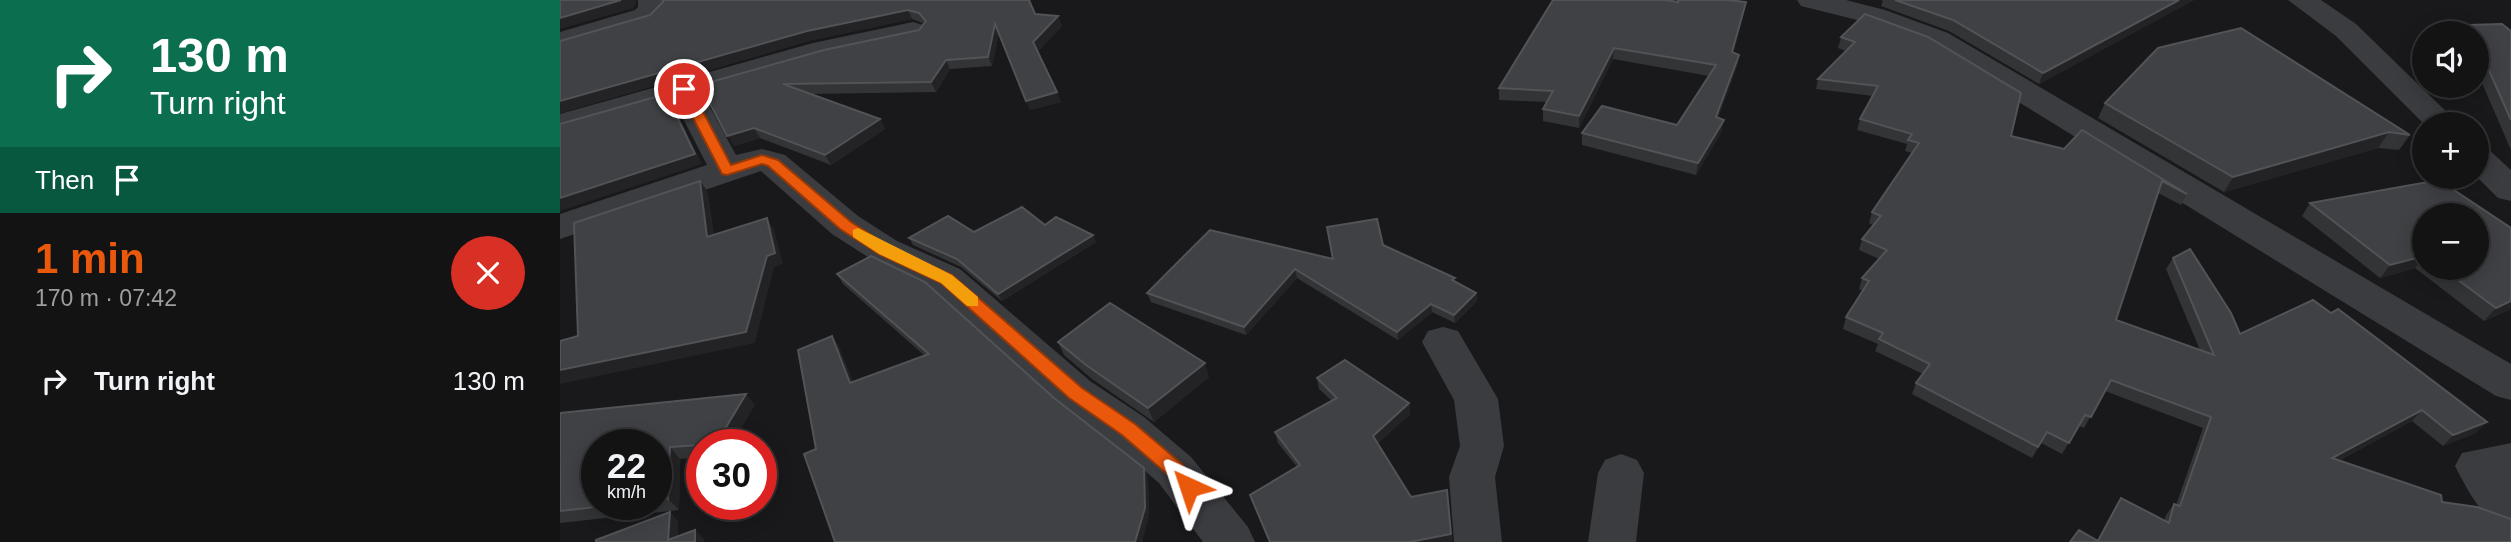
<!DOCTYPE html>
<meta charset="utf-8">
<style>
:root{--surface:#131314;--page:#202022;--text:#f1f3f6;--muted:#9d9ea0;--line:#323234;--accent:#ea580c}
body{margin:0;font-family:Helvetica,sans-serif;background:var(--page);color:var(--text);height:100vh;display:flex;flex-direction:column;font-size:26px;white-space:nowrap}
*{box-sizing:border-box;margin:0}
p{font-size:23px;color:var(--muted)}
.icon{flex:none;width:38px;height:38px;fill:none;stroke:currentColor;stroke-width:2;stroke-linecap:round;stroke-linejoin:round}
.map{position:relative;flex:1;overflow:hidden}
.side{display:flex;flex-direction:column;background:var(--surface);width:560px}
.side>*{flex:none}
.hud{background:#0b6e4f;color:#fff;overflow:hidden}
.tools{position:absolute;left:1852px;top:21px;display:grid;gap:14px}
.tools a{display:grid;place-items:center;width:77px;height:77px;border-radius:50%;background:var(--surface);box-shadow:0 4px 18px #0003,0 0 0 2px var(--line);font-size:35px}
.speed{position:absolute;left:21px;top:429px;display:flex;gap:14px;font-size:35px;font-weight:700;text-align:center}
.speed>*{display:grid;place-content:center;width:91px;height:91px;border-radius:50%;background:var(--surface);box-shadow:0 4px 18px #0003,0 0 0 2px var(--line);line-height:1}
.speed small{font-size:18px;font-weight:400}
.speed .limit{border:10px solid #d22;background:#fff;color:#111}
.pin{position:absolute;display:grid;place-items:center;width:60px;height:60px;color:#fff;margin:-30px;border:4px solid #fff;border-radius:50%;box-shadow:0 2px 7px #0007}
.me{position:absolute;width:77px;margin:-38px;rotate:318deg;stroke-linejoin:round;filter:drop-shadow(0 0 5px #0008)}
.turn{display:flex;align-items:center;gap:24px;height:147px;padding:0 35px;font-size:32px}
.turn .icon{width:91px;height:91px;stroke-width:2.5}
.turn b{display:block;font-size:49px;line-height:60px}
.then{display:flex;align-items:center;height:66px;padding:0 35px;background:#0003;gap:14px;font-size:26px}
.round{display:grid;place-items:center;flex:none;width:74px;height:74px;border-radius:37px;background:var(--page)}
.overview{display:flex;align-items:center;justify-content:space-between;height:119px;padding:0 35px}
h1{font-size:42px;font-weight:700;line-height:52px;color:var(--accent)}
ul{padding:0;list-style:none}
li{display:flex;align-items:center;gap:21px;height:98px;padding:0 35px}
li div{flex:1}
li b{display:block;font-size:26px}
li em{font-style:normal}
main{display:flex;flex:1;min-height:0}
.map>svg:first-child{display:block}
</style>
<main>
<section class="side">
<div class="hud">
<div class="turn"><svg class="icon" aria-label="right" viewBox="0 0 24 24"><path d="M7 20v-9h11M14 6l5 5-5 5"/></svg><div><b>130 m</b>Turn right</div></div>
<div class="then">Then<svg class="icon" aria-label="arrive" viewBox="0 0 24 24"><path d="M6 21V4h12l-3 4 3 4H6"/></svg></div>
</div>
<div class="overview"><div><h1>1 min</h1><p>170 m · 07:42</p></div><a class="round" style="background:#d93025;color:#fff"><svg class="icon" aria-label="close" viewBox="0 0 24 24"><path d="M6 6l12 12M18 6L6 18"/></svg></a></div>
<ul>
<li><svg class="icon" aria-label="right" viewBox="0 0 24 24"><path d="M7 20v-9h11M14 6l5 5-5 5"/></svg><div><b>Turn right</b></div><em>130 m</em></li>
</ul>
</section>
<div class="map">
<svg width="1951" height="542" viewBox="0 0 1951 542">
<rect width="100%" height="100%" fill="#19191b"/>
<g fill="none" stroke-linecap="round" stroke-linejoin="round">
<g fill="#3b3c40" fill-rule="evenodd">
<path d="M78 0H106L107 10 95 22 0 50V32L75 10 78 7Z"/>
<path d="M1237 0H1286L1325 10 1388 33 1951 364V400L1936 396 1366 45 1305 22 1241 6Z"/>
<path d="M1728 0H1761L1796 24 1899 124H1864L1776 36Z"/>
<path d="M353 22 363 25 368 31 363 37 269 57 142 93 176 155 202 149 225 155 298 216 337 241 400 269 530 381 584 417 631 457 688 527 695 542H643L599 483 552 443 500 405 372 289 311 259 272 234 201 171 0 239V214L147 165 114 101 0 134V114L253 43Z"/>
<path d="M1916 145 1928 149 1951 170V201L1938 198 1916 176Z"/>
<path d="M883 327 898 331 938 399 944 446 935 477 942 542H894L889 477 900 446 894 400 862 342 868 331Z"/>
<path d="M1951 443V530C1922 520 1909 493 1895 466L1902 453Z"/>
<path d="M1061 454 1077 460 1084 473 1076 542H1028L1038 473 1045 460Z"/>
</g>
</g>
<g fill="#323436" fill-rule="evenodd">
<path d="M993 0 1184 13 1173 52 1179 55 1177 66 1158 118 1162 131 1136 175 1022 145V133L1117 125 1149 76 1053 59 1019 128 983 121V109L987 102 939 100V88Z"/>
<path d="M1321 0H1634L1479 84 1389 31 1321 6 1323 1Z"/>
<path d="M103 2 475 14 498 16 502 26 478 51 501 102 470 110 439 33 432 66 390 69 376 92 249 94 320 119 325 129 271 165 200 138 174 146 140 85 359 30 365 24 352 19 252 40 0 113V41L90 15Z"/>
<path d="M1305 14 1451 136 1504 149 1522 130 1627 194 1621 205 1598 193 1556 320 1640 350 1606 269 1613 258 1680 334 1916 433 1883 446 1852 421 1778 461 1882 502 1951 519 1537 541 1554 509 1561 498 1604 521 1606 515 1614 504 1616 505 1643 428 1545 391 1524 428 1519 426 1502 454 1481 443 1472 458 1352 394 1356 383 1363 374 1315 351 1318 344 1283 329 1286 317 1303 291 1299 289 1302 278 1319 259 1299 250 1302 239 1313 225 1309 223 1312 212 1352 153 1345 151 1347 144 1297 130 1300 119 1313 96 1256 89 1258 79 1286 51 1278 48 1281 37Z"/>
<path d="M1909 25 1951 31V150L1916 69V33H1904Z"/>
<path d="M1545 103 1850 135 1839 150 1818 148 1664 192 1538 118Z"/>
<path d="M1879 180 1951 228V309L1924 321 1855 268 1820 278 1742 216 1750 203ZM1864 215H1916V268H1864Z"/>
<path d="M485 225 536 242 442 301 401 267 353 245 349 238Z"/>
<path d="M823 245 916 293 917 301 895 323 872 312 838 340 737 278 686 335 591 302 587 293 773 259Z"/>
<path d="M277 274 494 398 588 477 589 517 256 449 278 345 293 382 365 356 283 284Z"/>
<path d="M498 342 649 377 594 422 532 379 504 355Z"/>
<path d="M757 378 849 403 850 414 817 444 851 497 887 490 892 542H709L690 495 737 467 718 443 715 432 772 401 759 389Z"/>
<path d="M195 405 142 444V457L120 459 119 510 0 523V413ZM96 444V504H37Z"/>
</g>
<g fill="#232325">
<path d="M61 0H77L74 8 0 29V18Z"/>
<path d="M1619 0H1634L1479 84 1483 73Z"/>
<path d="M1186 2 1184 13 1171 63 1172 52Z"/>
<path d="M348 10 352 19 252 40 0 113V101L247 31Z"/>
<path d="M498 16 502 26 477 52 473 42Z"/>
<path d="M435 24 439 33 432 66 428 57Z"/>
<path d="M1054 48 1053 59 1019 128V116Z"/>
<path d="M1179 55 1177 66 1154 129 1156 117Z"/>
<path d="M386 60 390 69 376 92 371 82Z"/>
<path d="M497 92 501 102 470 110 466 101Z"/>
<path d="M106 94 113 104 142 164 0 211V198Z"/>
<path d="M320 119 325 129 271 165 265 155Z"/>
<path d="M1164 120 1162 131 1136 175 1138 163Z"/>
<path d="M194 128 200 138 174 146 167 136Z"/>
<path d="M1829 132 1818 148 1664 192 1673 177Z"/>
<path d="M140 181 148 192 156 248 147 237Z"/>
<path d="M207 218 214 229 223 264 214 267 195 343 0 384V370Z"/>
<path d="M533 235 536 242 442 301 438 294Z"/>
<path d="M1864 256V257L1855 268 1820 278 1830 265Z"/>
<path d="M735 269 737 278 686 335 684 327Z"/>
<path d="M916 293 917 301 895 323 894 315Z"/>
<path d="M1951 301V309L1924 321 1936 308Z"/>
<path d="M871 304 872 312 838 340 837 332Z"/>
<path d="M272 336 278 345 297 393 290 383Z"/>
<path d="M645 363 649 377 594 422 588 408Z"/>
<path d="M186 394 195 405 172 444H156Z"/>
<path d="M849 403 850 414 814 447 813 436Z"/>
<path d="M1862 410 1852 421 1762 469 1772 458Z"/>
<path d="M1927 422 1916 433 1883 446 1893 435Z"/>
<path d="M110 447 120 459 119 510 108 499Z"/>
<path d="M584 468 588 477 589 517 582 542H575Z"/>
<path d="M110 512 118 521V542L108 540Z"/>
<path d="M135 530 144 539V542H135Z"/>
<path d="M891 534 892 542H850Z"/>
</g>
<g fill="#3f4144" stroke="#515357" stroke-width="2">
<path d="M0 0H61L0 18Z"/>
<path d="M103 0H469L475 14 498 16 473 42 497 92 466 101 435 24 428 57 386 60 371 82 223 84 320 119 265 155 194 128 167 136 140 85 264 50 359 30 366 21 359 13 348 10 247 31 0 101V41L90 15 103 2Z"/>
<path d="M993 0H1106L1118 2V0H1168L1186 2 1172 52 1179 55 1156 117 1164 120 1138 163 1022 133 1042 106 1117 125 1156 65 1054 48 1019 116 983 109 993 91 939 88Z"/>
<path d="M1335 0H1619L1483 73 1393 20Z"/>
<path d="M1305 14 1368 37 1461 93 1451 136 1504 149 1522 130 1627 194 1602 181 1556 320 1654 355 1613 258 1630 249 1671 313 1680 334 1753 300 1771 313 1778 309 1927 422 1893 435 1862 410 1772 458 1881 495 1882 502 1917 507 1951 519V542H1510L1519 530 1538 541 1561 498 1609 523 1614 504 1620 506 1651 417 1551 380 1531 417 1525 415 1509 443 1487 432 1478 447 1356 383 1370 364 1319 339 1323 333 1286 317 1309 281 1302 278 1327 250 1302 239 1321 216 1312 212 1359 143 1348 140 1352 134 1300 119 1318 86 1258 79 1295 42 1281 37Z"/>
<path d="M1942 24 1951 31V120L1916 41V33H1913L1909 25Z"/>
<path d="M1681 28 1850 135 1829 132 1673 177 1545 103 1598 48Z"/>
<path d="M106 94 135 154 0 198V124Z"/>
<path d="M1879 180 1951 228V301L1936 308 1882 268H1916V215H1864V256L1830 265 1750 203Z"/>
<path d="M140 181 147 237 207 218 215 253 207 256 186 332 0 370V341L18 336 14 223Z"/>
<path d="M462 207 485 225 496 217 533 235 438 294 397 259 349 238 388 216 414 232Z"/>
<path d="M817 219 823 245 895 278 892 280 916 293 894 315 871 304 837 332 735 269 684 327 587 293 650 230 773 259 767 227Z"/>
<path d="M311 256 365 282 494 398 584 468 585 508 575 542H275L244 454 256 449 238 350 272 336 290 383 369 354 277 274Z"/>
<path d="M550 303 645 363 588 408 526 365 498 342Z"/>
<path d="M785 360 849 403 813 436 851 497 887 490 891 534 850 542H710L690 495 740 465 715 432 777 398 757 378Z"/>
<path d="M186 394 156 444 110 447 108 499 96 500V444H37V504H62L0 511V413Z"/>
<path d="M110 512 108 540 135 530V542H36V540Z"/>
</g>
<path fill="#ea580c" stroke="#983908" stroke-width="2" d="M124 85 131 89 171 165 202 155 218 160 291 222 330 247 392 275 522 388 575 424 622 464 638 487 635 493H622L608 475 562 435 509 398 381 283 319 254 280 229 208 166 202 164 167 175 162 174 118 89Z"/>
<path fill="#f59e0b" d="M298 228 392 275 418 297V306H407L381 283 319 254 293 237V230Z"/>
</svg>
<div class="tools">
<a><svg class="icon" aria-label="sound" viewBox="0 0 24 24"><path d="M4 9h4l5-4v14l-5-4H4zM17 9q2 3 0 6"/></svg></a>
<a>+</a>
<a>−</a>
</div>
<div class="speed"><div>22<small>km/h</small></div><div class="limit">30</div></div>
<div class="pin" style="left:124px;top:89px;background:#d93025"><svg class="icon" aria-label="arrive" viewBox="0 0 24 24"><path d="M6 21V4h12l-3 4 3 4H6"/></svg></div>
<svg class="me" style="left:629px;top:487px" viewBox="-20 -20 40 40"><path d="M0-17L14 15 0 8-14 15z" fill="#ea580c" stroke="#fff" stroke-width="4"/></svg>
</div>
</main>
